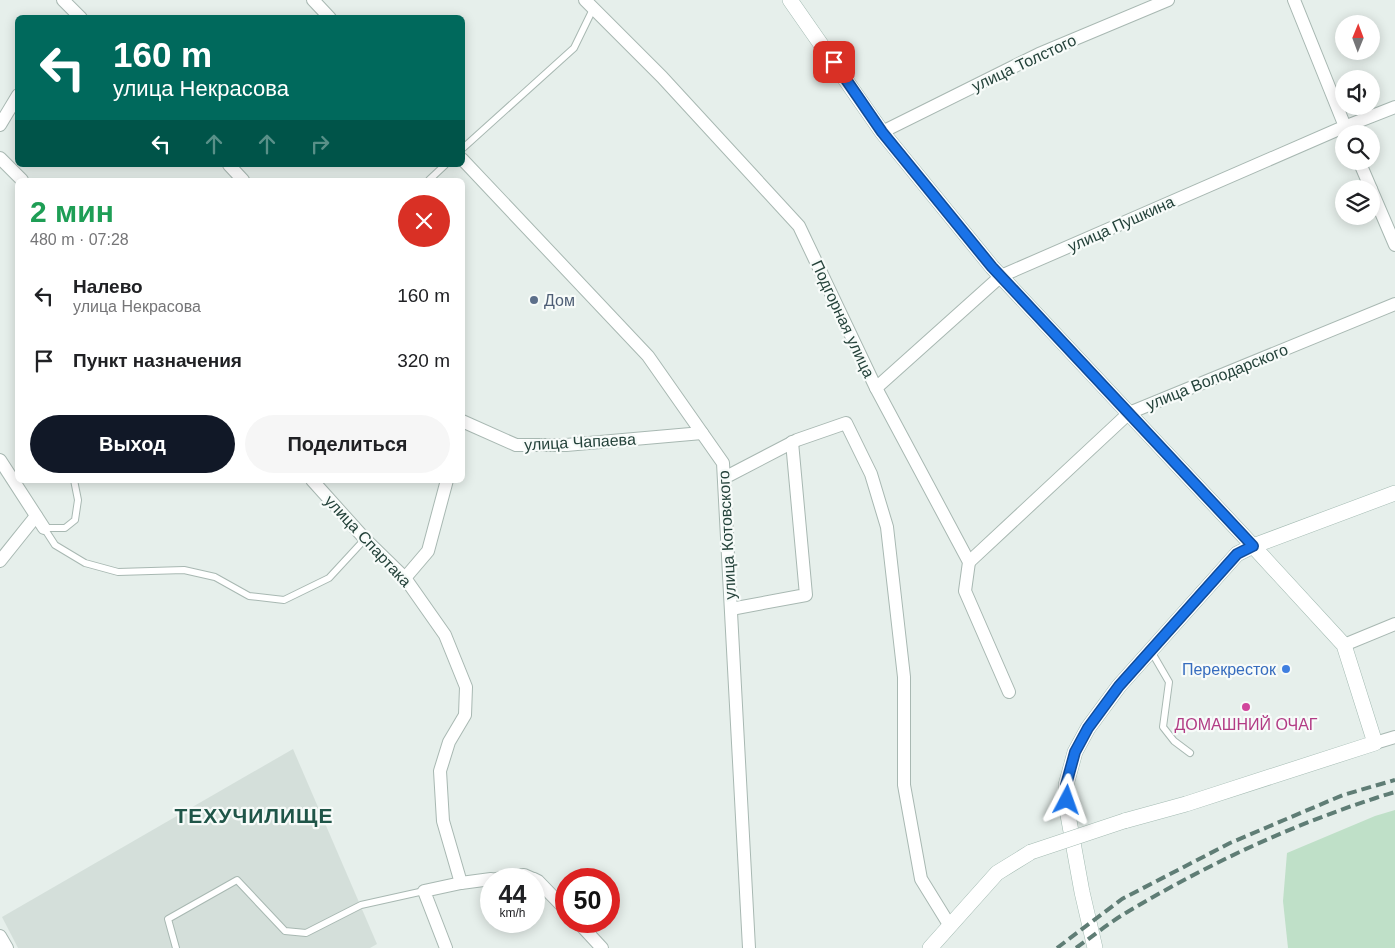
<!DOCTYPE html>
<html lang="ru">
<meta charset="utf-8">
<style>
:root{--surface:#fff;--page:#f6f6f6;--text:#202124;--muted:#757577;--accent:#111827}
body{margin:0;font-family:Arial,sans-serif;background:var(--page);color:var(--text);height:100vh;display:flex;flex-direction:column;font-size:19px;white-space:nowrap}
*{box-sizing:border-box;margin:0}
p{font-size:16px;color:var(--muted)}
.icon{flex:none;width:28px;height:28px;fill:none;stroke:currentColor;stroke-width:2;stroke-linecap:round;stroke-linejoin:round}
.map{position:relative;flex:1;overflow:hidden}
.sheet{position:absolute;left:15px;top:178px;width:450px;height:305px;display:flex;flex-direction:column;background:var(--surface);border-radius:8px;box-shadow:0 2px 12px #0003}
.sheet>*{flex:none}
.top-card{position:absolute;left:15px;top:15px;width:450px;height:152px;border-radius:8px;box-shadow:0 2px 12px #0003;background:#00695c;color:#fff;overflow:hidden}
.needle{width:32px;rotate:1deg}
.buttons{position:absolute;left:1335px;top:15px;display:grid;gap:10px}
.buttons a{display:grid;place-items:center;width:45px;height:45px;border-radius:50%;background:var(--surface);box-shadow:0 2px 12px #0003;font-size:25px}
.speed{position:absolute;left:480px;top:868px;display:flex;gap:10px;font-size:25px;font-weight:700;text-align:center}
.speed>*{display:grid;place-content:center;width:65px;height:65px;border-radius:50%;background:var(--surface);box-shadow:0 2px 12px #0003;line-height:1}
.speed small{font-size:12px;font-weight:400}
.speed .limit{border:8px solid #d22;background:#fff;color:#111}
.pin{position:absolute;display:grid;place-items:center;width:42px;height:42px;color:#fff;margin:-21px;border-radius:10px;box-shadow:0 2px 8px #0006}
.me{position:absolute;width:55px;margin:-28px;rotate:4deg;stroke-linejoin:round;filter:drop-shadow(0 0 4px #0008)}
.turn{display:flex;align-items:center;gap:18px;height:105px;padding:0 15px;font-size:22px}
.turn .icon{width:65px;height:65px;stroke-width:2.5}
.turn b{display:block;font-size:35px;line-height:42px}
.lanes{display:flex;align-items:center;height:48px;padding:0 15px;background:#0003;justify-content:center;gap:25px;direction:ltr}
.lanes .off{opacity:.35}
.round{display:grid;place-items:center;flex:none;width:52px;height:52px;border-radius:26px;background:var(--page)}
.headline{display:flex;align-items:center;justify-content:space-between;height:85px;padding:0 15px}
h1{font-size:30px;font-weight:800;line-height:38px;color:#1e9e55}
.action{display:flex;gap:10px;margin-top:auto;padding:10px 15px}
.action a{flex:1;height:58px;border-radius:30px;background:var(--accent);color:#fff;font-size:20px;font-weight:800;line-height:58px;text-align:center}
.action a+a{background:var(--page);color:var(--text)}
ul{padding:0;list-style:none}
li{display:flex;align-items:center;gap:15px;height:65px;padding:0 15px}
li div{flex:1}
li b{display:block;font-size:19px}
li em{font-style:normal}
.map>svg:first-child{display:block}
</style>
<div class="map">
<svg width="1395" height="948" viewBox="0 0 1395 948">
<rect width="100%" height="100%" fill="#e6efeb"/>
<path fill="#d4dfda" d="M293 749 377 944 370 948H18L2 917Z"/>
<path fill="#bfe0c8" d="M1395 810V948H1288L1283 901 1287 853 1375 816Z"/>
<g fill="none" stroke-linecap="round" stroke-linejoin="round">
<defs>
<g id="lane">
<path d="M462 149 574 48 593 9"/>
<path d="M429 180 445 165"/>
<path d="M44 528 55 545 85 563 118 572 184 570 215 577 249 596 284 600 329 578 365 539"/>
<path d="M44 528H65L75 520 78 500 74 480"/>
<path d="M1151 651 1169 682 1163 727 1174 741 1190 753"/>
<path d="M176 948 168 919 237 880 285 931 306 933 361 905 424 891"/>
</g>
<g id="street">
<path d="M63 0 81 18"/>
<path d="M313 0 330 18"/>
<path d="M585 0 662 77 799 226 876 388 969 562 965 591 1009 692"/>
<path d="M1294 0 1348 134"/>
<path d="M0 125 18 95"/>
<path d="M882 132 1039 54 1168 0"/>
<path d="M0 158 22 180"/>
<path d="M462 159 648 356 723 463 749 948"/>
<path d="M1359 161 1371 189"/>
<path d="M229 165 243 180"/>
<path d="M1371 189 1395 245"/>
<path d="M876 388 1001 276 1339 129 1395 107"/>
<path d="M462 421 516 445H566L702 433"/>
<path d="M0 460 44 528"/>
<path d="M724 478 797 440 846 423 871 474 887 527 904 677V785L921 879 950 926"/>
<path d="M312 480 365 539 405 578 445 635 466 687 465 715 449 742 440 771 443 821 461 883"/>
<path d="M0 561 36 516"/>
<path d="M969 562 1129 413 1395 304"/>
<path d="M405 578 428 551 447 480"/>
<path d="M731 609 806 595 792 442"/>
<path d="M1344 645 1395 624"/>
<path d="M1375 743 1395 737"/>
<path d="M496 879 524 875 533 879"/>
<path d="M534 879 538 881 566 910"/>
<path d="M577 921 602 948"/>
<path d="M0 936 7 948"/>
<path d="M446 948 424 891 461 883 491 879"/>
</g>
<g id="secondary">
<path d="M790 0 882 132 992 267 1253 546 1344 645 1375 743 1186 804 1124 821"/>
<path d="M930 948 997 873 1031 852"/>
<path d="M1095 948 1082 892 1068 815 1066 785 1075 752 1088 728 1119 686 1237 554 1253 546 1395 493"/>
</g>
</defs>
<use href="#lane" stroke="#a8b8b2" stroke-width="8"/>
<use href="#street" stroke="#a8b8b2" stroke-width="14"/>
<use href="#secondary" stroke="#a4bbb3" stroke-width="16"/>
<use href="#lane" stroke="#fff" stroke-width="6"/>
<use href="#street" stroke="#fff" stroke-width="12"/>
<use href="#secondary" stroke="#fff" stroke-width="15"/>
<g stroke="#5f7d75" stroke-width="4" stroke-dasharray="10 5" stroke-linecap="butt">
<path d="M1057 948 1122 899 1230 843 1343 795 1395 780"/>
<path d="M1076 948C1093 936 1110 922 1129 911 1213 861 1302 820 1395 792"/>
</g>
<defs>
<path id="secondary-bridge" d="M1031 852 1124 821"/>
</defs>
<use href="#secondary-bridge" stroke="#a4bbb3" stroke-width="16" stroke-linecap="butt"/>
<use href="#secondary-bridge" stroke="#fff" stroke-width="15"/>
</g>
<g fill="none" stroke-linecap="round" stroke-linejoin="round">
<defs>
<path id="route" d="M834 62 882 132 992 267 1253 546 1237 554 1119 686 1088 728 1075 752 1066 785 1067 800"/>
</defs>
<use href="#route" stroke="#114b97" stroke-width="12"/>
<use href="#route" stroke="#1a73e8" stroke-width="9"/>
</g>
<circle fill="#5c6f8a" stroke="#f7fbf9" stroke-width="2" cx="534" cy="300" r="5"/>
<circle fill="#3f7fe0" stroke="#f7fbf9" stroke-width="2" cx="1286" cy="669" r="5"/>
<circle fill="#d1479c" stroke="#f7fbf9" stroke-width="2" cx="1246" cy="707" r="5"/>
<g text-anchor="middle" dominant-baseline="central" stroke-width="4.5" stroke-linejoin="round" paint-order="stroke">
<g font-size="16" fill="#24423a" stroke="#f7fbf9">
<text transform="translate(1024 63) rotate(-25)">улица Толстого</text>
<text transform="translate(1121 224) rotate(-24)">улица Пушкина</text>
<text transform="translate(843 319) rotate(65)">Подгорная улица</text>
<text transform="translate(1217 377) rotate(-22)">улица Володарского</text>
<text transform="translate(580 442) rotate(-3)">улица Чапаева</text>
<text transform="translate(727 535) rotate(-93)">улица Котовского</text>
<text transform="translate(368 541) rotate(47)">улица Спартака</text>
</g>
<g font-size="16" fill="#4e5e75" stroke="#f7fbf9" text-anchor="start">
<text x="544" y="300">Дом</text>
</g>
<g font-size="16" fill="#366cbe" stroke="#f7fbf9" text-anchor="end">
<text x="1276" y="669">Перекресток</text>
</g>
<g font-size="16" fill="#b23c85" stroke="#f7fbf9">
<text x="1246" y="724">ДОМАШНИЙ ОЧАГ</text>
</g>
<g font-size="21" font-weight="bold" letter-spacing="1" fill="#1f5548" stroke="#f7fbf9">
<text x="254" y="815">ТЕХУЧИЛИЩЕ</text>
</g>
</g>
</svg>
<div class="buttons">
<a><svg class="needle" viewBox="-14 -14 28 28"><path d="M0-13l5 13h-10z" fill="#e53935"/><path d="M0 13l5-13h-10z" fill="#757577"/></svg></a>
<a><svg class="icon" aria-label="sound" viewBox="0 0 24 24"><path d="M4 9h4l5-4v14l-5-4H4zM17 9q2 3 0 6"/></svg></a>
<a><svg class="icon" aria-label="search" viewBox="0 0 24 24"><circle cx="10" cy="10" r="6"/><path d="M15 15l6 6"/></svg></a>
<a><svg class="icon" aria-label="layers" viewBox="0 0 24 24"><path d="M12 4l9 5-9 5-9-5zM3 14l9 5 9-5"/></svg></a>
</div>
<div class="speed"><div>44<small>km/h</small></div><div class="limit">50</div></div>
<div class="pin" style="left:834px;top:62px;background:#d93025"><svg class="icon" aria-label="arrive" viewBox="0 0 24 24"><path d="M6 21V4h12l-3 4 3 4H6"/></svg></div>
<svg class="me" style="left:1067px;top:800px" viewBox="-20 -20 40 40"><path d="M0-17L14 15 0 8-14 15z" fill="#1a73e8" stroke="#fff" stroke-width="4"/></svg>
<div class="top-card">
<div class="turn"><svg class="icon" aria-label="left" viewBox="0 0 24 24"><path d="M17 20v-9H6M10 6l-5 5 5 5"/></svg><div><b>160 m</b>улица Некрасова</div></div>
<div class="lanes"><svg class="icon" aria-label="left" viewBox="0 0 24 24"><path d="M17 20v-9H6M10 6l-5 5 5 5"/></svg><svg class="icon off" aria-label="ahead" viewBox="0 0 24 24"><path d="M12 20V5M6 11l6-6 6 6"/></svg><svg class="icon off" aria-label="ahead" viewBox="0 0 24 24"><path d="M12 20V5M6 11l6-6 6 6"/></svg><svg class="icon off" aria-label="right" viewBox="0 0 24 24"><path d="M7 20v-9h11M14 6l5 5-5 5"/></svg></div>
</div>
<section class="sheet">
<div class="headline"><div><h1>2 мин</h1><p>480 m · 07:28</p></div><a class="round" style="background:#d93025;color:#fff"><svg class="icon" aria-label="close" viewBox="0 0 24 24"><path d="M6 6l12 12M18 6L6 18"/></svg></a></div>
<ul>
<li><svg class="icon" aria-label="left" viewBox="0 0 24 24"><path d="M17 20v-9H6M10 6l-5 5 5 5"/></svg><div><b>Налево</b><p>улица Некрасова</p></div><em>160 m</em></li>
<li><svg class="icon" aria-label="arrive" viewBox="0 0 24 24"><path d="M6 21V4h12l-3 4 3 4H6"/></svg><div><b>Пункт назначения</b></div><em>320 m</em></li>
</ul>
<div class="action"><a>Выход</a><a>Поделиться</a></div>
</section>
</div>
